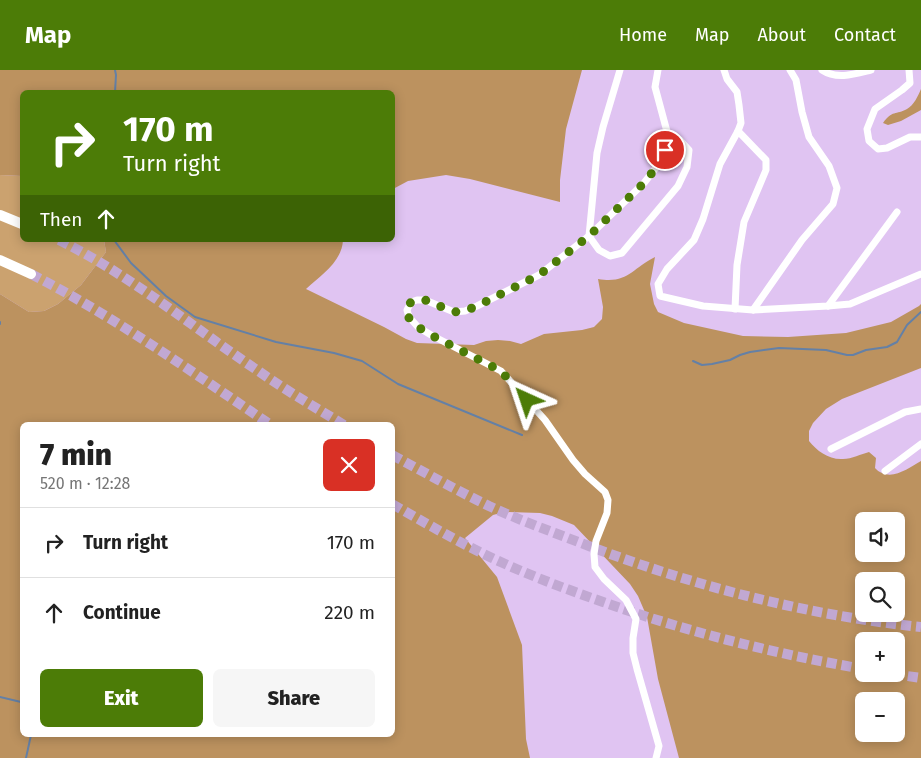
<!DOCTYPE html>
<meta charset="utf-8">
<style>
:root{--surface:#fff;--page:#f6f6f6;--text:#222;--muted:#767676;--line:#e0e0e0;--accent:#4c7c07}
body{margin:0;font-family:"Fira Sans",sans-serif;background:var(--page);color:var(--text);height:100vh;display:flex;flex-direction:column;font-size:19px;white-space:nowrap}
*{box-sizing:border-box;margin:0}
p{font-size:16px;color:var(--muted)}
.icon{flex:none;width:28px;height:28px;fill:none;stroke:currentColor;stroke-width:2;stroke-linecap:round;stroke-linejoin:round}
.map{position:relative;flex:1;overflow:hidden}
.drawer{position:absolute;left:20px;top:352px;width:375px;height:315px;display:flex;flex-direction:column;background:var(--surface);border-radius:8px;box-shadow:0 2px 12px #0003}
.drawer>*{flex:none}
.guide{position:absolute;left:20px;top:20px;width:375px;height:152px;border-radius:8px;box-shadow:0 2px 12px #0003;background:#4c7c07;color:#fff;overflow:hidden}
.buttons{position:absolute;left:855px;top:442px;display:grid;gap:10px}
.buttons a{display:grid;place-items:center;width:50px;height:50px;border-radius:8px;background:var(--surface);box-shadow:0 2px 12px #0003;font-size:25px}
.pin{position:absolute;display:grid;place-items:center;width:42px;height:42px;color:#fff;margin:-21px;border:2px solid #fff;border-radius:50%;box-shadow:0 1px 5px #0007}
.me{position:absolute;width:55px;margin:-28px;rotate:318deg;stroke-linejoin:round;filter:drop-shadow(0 0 4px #0008)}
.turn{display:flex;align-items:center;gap:18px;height:105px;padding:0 20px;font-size:22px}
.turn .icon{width:65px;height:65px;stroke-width:2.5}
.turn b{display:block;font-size:35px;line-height:42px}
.then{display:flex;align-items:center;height:48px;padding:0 20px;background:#0003;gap:10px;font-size:19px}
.round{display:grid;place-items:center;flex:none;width:52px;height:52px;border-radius:8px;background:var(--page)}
.headline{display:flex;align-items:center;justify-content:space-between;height:85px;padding:0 20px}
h1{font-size:30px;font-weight:800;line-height:38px}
.primary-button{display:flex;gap:10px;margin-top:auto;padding:10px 20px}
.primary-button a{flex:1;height:58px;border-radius:8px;background:var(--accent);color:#fff;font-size:20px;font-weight:800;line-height:58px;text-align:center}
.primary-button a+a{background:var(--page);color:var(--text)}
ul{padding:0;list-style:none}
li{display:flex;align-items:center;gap:15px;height:70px;padding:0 20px;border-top:1px solid var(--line)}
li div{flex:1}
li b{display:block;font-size:19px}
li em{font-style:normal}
header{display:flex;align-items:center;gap:30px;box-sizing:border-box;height:70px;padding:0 25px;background:var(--accent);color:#fff}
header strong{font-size:24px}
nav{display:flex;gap:28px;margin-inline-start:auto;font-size:18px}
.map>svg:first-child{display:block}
</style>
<header>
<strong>Map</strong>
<nav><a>Home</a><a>Map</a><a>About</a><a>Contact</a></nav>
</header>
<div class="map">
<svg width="921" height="688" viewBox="0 0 921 688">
<rect width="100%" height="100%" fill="#e0c4f2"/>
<path fill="#cba26f" d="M0 105 22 106V170H104L106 182 81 215 58 234 44 241 29 242 0 224Z"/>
<g fill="#bc925f" fill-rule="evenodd">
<path d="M0 0H582L566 59 560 110V132L470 109 446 105 408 111 393 119 392 22H22V106L0 105Z"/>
<path d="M921 19V40L901 51 888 55 883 53C892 40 896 45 907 39 914 35 918 26 921 19Z"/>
<path d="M104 170H343C342 192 321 205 306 219L384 257 406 269 417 273 474 275 486 271 498 270 510 271 521 274 544 264 582 260 594 257 602 249 603 237 598 209C628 214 631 199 655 187L650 214 654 234 658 242 684 253 743 266 788 267 846 263 891 252 919 236 921 234V298L842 329 826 339 813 353 809 361V371C817 381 829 390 843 389 852 389 861 384 869 382L876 388 875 398C877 400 879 402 882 403 895 409 910 397 921 391V688H679L658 609 647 547 638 526 630 514 574 455 552 446 540 443 504 442 493 445 465 468 497 507 522 575 526 669 530 688H0V224L29 242 44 241 58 234 81 215 106 182ZM22 355H392V665H22ZM864 451H896V484H864ZM864 511H896V544H864ZM864 571H896V604H864ZM864 631H896V664H864Z"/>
</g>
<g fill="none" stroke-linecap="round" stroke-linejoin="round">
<g stroke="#6480a6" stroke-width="2">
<path d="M115 0 116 5 115 22"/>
<path d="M114 170 131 193 166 226 195 247 276 272 334 283 362 291 398 314 522 365"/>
<path d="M0 252V254"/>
<path d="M693 291 702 295 712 294 730 290 740 285 750 282 779 278 826 280 847 285H853L866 280 887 277 897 272 907 255 921 242"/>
<path d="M0 627 21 632 22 633"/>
<path d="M26 688 31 665"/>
</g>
<g stroke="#c1a8d2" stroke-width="10" stroke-dasharray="10 5" stroke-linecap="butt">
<path d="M59 170C130 205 191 256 257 300 285 320 315 337 344 355"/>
<path d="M31 204C115 247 192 302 271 355"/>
<path d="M392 385C424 402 456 420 489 436 519 450 550 461 581 473 690 515 804 545 921 557"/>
<path d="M392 434C429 455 465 476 503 493 536 508 569 520 603 532 688 562 775 584 864 599"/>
<path d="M893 604 921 608"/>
</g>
<g stroke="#fff" stroke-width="7">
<path d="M724 0 727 9 737 22 739 35 741 53 738 61 720 94 703 149 694 170 667 199 658 214 660 226 703 236 753 240 828 236 850 234 921 204"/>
<path d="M822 0C837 10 855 4 871 0"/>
<path d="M909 0 910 13 902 20 875 39 867 59 869 71 878 79 887 78 910 67H921"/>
<path d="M589 166 599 180 610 186 622 183 678 116 687 97 689 80 680 70 669 69"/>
<path d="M589 166 597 83 603 57 620 0"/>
<path d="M828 236 897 142"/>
<path d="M735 239 737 195 744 152 766 100V90L738 61"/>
<path d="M753 240 802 170 833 134 837 118 829 96 809 67 802 42 796 10 790 0"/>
<path d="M831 379 905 342 921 339"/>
<path d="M885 401 921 374"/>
<path d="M656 688 659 676 637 599 633 583V568L636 549 626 530 604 509 595 497 594 484 596 471 607 443 608 430 605 422 585 404 573 390 545 350 501 301 431 265 418 257 409 247 407 240 411 232 417 230H425L454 242 465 241 477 236 539 205 589 166 644 113 662 90 669 69 655 17 658 0"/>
</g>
<g stroke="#fff" stroke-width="10">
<path d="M0 145 22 154"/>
<path d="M0 190 31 204"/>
</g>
</g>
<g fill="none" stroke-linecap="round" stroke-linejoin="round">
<path stroke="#4c7c07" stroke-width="9" stroke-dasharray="0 16.2" d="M527 330 501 301 431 265 418 257 409 248 407 240 408 236 411 232 417 230H425L454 242 465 241 477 236 539 205 589 166 644 113 662 90 665 80"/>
</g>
</svg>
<div class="buttons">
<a><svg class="icon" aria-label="sound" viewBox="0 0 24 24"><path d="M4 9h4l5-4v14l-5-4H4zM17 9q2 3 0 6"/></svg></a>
<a><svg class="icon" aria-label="search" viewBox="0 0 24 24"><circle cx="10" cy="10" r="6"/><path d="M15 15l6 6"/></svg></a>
<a>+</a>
<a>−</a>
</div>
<div class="pin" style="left:665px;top:80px;background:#d93025"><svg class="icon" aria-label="arrive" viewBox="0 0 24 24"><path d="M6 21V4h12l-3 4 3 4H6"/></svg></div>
<svg class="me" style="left:527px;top:330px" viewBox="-20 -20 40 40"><path d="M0-17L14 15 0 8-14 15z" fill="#4c7c07" stroke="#fff" stroke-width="4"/></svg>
<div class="guide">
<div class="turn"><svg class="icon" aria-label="right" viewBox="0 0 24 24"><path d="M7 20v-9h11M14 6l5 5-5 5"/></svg><div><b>170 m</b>Turn right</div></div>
<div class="then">Then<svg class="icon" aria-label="ahead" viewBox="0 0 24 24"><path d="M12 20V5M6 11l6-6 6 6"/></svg></div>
</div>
<section class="drawer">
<div class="headline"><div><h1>7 min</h1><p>520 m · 12:28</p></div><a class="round" style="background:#d93025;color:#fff"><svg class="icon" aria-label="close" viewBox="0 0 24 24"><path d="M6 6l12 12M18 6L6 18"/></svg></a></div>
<ul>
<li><svg class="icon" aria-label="right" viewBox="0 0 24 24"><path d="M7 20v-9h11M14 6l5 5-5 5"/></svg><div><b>Turn right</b></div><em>170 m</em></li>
<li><svg class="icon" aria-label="ahead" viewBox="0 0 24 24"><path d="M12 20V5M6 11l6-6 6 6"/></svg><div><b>Continue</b></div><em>220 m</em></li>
</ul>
<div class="primary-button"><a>Exit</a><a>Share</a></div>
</section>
</div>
